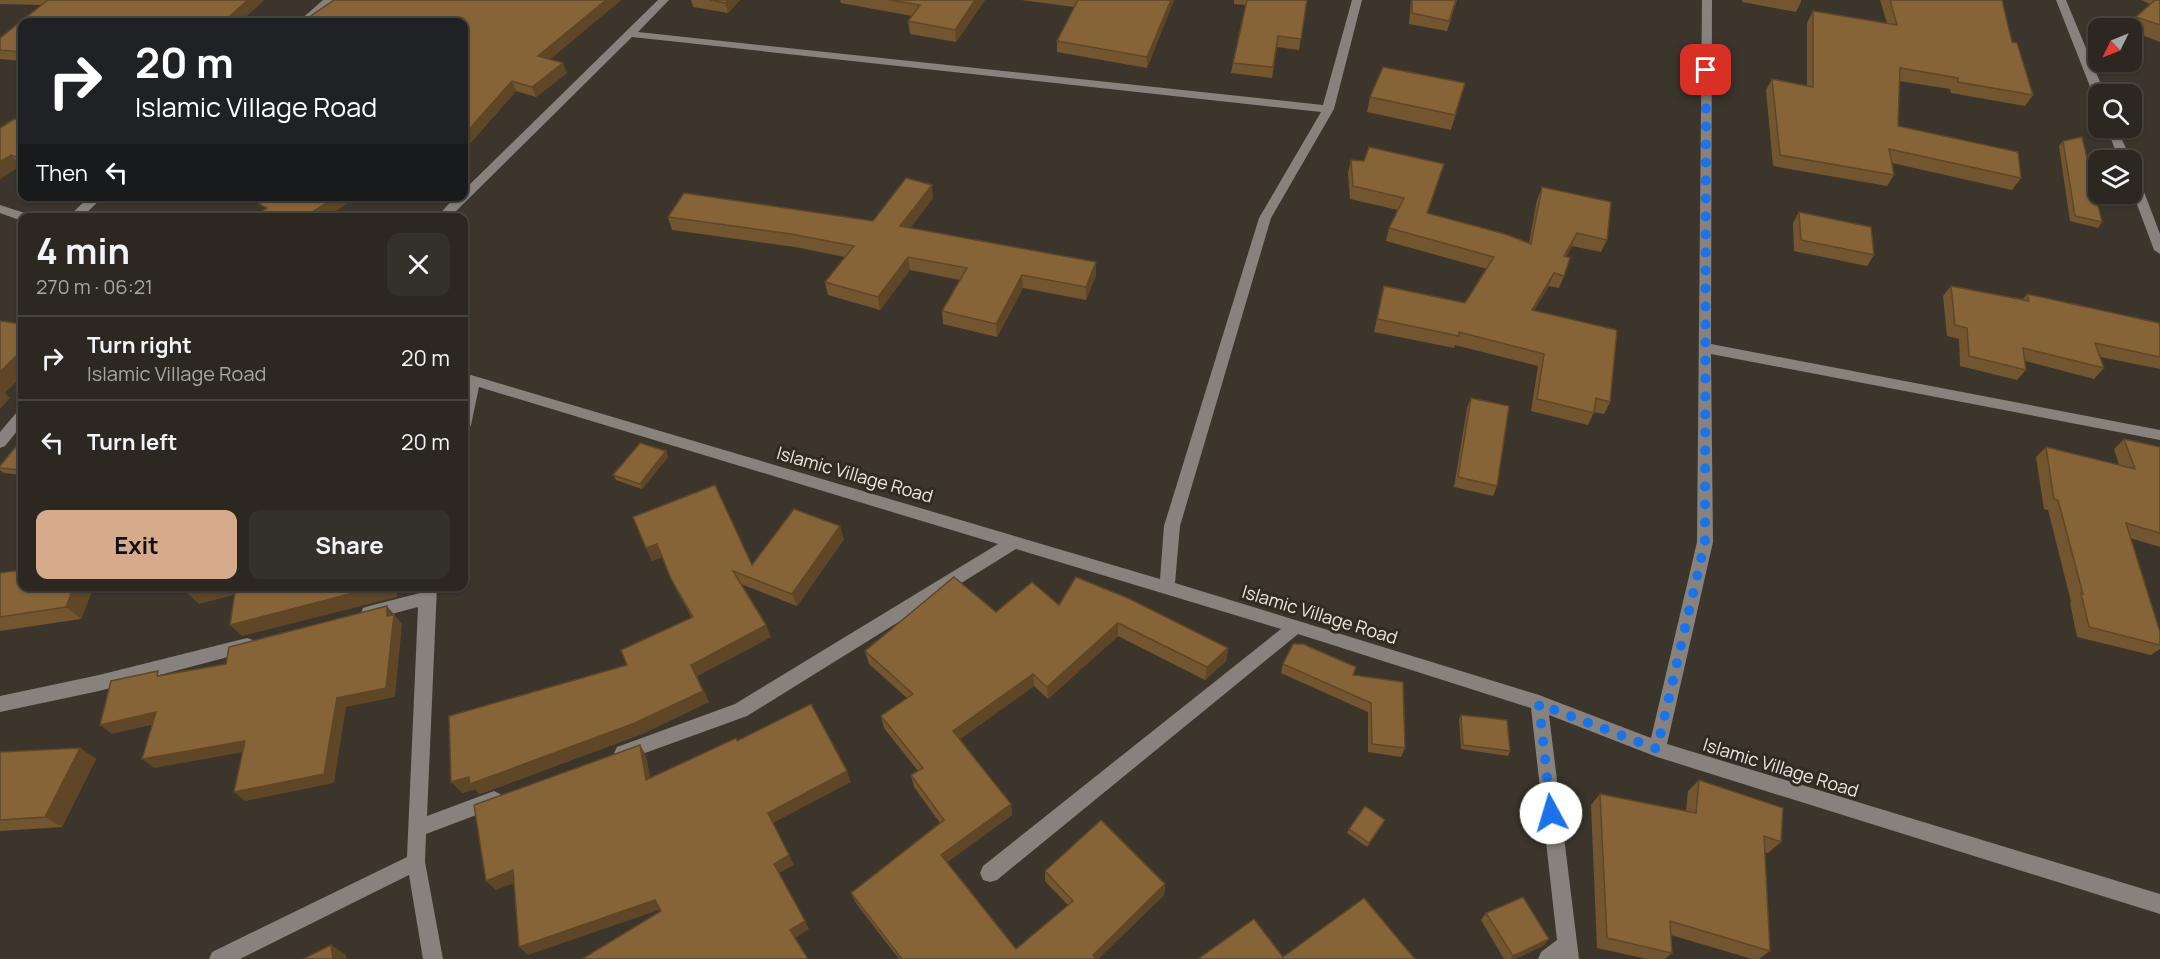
<!DOCTYPE html>
<meta charset="utf-8">
<style>
:root{--surface:#2c2821;--page:#34302a;--text:#f1f3f6;--muted:#a6a6a5;--line:#48443f;--accent:#d6ab8b}
body{margin:0;font-family:Manrope,sans-serif;background:var(--page);color:var(--text);height:100vh;display:flex;flex-direction:column;font-size:22px;white-space:nowrap}
*{box-sizing:border-box;margin:0}
p{font-size:20px;color:var(--muted)}
.icon{flex:none;width:33px;height:33px;fill:none;stroke:currentColor;stroke-width:2;stroke-linecap:round;stroke-linejoin:round}
.map{position:relative;flex:1;overflow:hidden}
.sheet{position:absolute;left:18px;top:213px;width:450px;height:378px;display:flex;flex-direction:column;background:var(--surface);border-radius:12px;box-shadow:0 2px 4px #0004,0 0 0 2px var(--line)}
.sheet>*{flex:none}
.hud{position:absolute;left:18px;top:18px;width:450px;height:183px;border-radius:12px;box-shadow:0 2px 4px #0004,0 0 0 2px var(--line);background:#202124;color:#fff;overflow:hidden}
.needle{width:39px;rotate:227deg}
.fabs{position:absolute;left:2088px;top:18px;display:grid;gap:12px}
.fabs a{display:grid;place-items:center;width:54px;height:54px;border-radius:12px;background:var(--surface);box-shadow:0 2px 4px #0004,0 0 0 2px var(--line);font-size:30px}
.pin{position:absolute;display:grid;place-items:center;width:51px;height:51px;color:#fff;margin:-26px;border-radius:12px;box-shadow:0 3px 9px #0006}
.me{position:absolute;width:66px;margin:-33px;rotate:354deg;stroke-linejoin:round;filter:drop-shadow(0 0 4px #0008)}
.turn{display:flex;align-items:center;gap:21px;height:126px;padding:0 18px;font-size:27px}
.turn .icon{width:78px;height:78px;stroke-width:2.5}
.turn b{display:block;font-size:42px;line-height:51px}
.then{display:flex;align-items:center;height:57px;padding:0 18px;background:#0003;gap:12px;font-size:22px}
.round{display:grid;place-items:center;flex:none;width:63px;height:63px;border-radius:12px;background:var(--page)}
.summary{display:flex;align-items:center;justify-content:space-between;height:102px;padding:0 18px}
h1{font-size:36px;font-weight:700;line-height:45px}
.cta{display:flex;gap:12px;margin-top:auto;padding:12px 18px}
.cta a{flex:1;height:69px;border-radius:12px;background:var(--accent);color:#111;font-size:24px;font-weight:700;line-height:69px;text-align:center}
.cta a+a{background:var(--page);color:var(--text)}
ul{padding:0;list-style:none}
li{display:flex;align-items:center;gap:18px;height:84px;padding:0 18px;border-top:2px solid var(--line)}
li div{flex:1}
li b{display:block;font-size:22px}
li em{font-style:normal}
.map>svg:first-child{display:block}
</style>
<div class="map">
<svg width="2160" height="959" viewBox="0 0 2160 959">
<rect width="100%" height="100%" fill="#3b352c"/>
<g fill="none" stroke-linecap="round" stroke-linejoin="round">
<g fill="#87827e" fill-rule="evenodd">
<path d="M323 0H334L309 22H298Z"/>
<path d="M658 0H669L638 32 1323 105 1352 0H1362L1334 109 1271 218 1180 526 1175 583 1539 695 1651 738 1697 542 1702 0H1712L1711 344 2160 430V440L1711 354 1713 542 1667 744 2160 894V914L1657 757 1549 715 1579 959H1538L1541 952 1557 940 1531 708 1298 634 997 880 990 882 983 880 980 873 983 866 1281 629 1016 549 747 716 623 761 617 759 614 753 617 747 735 704 998 544 479 387 471 425 469 429 464 430 465 383H464V373L1160 579 1164 526 1259 218 1321 112 632 37 449 218H436L456 196H464V190Z"/>
<path d="M2056 0H2066L2105 94H2098V97L2093 94Z"/>
<path d="M2107 128H2117L2131 160H2119Z"/>
<path d="M2132 172 2138 176 2160 234V254L2154 250 2132 191Z"/>
<path d="M90 196H104L81 218H67Z"/>
<path d="M0 205 31 215 33 218H22V221L0 213Z"/>
<path d="M22 411V425L5 446 0 448V432L17 412Z"/>
<path d="M421 586H437L427 816 494 791 500 794 503 800 500 806 426 834 425 862 443 959H423L409 875 240 959H209L212 952 407 857 418 607 369 620 363 618 361 613 363 608 369 606 420 593Z"/>
<path d="M247 638 253 640 255 645 253 650 247 652 99 691 0 712V696L99 675Z"/>
</g>
</g>
<g fill="#735630">
<path d="M0 0H264L240 22H22V61L0 59V38L41 5 0 4Z"/>
<path d="M334 0H621L550 59 567 73 536 97 516 91 467 147 464 146V22Z"/>
<path d="M691 0H740L728 13 693 7Z"/>
<path d="M840 0H985L956 42 910 34 908 21 912 16 841 3Z"/>
<path d="M1021 0H1174L1147 68 1057 52V41L1074 7Z"/>
<path d="M1234 0H1307L1299 50 1277 47 1272 78 1231 73 1233 63 1246 5 1234 4Z"/>
<path d="M1411 0H1457L1447 31 1409 24Z"/>
<path d="M1742 0H1801V2L1796 12 1742 2Z"/>
<path d="M1880 0H2002L2012 42 2033 95 2025 106 1951 93 1950 89 1899 81 1898 126 2021 178 2012 190 1892 163 1894 175 1887 186 1773 166 1766 90 1772 79 1807 86V23L1813 11 1887 23Z"/>
<path d="M2141 0H2160V42L2132 31V28H2127L2136 17 2150 4Z"/>
<path d="M1465 83 1451 130 1367 112 1370 97Z"/>
<path d="M22 121V167L20 166 0 179Z"/>
<path d="M2063 141 2102 222 2098 228 2070 221 2059 146Z"/>
<path d="M1351 160 1444 164 1428 213 1529 243 1537 200 1542 187 1607 240 1601 252 1572 246 1566 257 1564 276 1559 288 1549 286 1534 310 1610 402 1604 414 1594 412 1588 425 1531 411 1538 366 1455 345 1454 348 1374 332 1384 286 1465 303 1487 269 1386 241 1389 228 1398 210 1350 199 1348 173Z"/>
<path d="M933 198 910 228 1096 262V275L1086 300 1023 288 997 337 943 324 942 311 960 280 910 270 880 310 828 295 825 282 845 257 795 247 672 230 668 217 873 221Z"/>
<path d="M1799 212 1874 255 1867 266 1794 251 1793 223Z"/>
<path d="M1951 286 2023 299 2027 294 2160 327V369L2100 357 2104 368 2094 379 2025 361 2026 370 2017 380 1960 366 1959 339 1947 336 1943 296Z"/>
<path d="M1471 398 1497 486 1493 496 1454 487 1467 408Z"/>
<path d="M22 439V475L4 473 0 470V466Z"/>
<path d="M2124 439 2160 447V547L2130 538 2160 632V649L2151 655 2077 637 2070 603 2071 602 2048 510 2044 509 2036 457 2046 447 2119 465 2114 449Z"/>
<path d="M666 451 668 457 642 489 616 480 613 475Z"/>
<path d="M844 539 797 606 741 584 771 637 697 676 709 702 642 734 480 794 475 789 462 793 627 665 692 618 677 591 662 557 652 561 646 548 752 565Z"/>
<path d="M0 573 22 586H94L81 619 0 631Z"/>
<path d="M1059 605 1228 648 1226 661 1205 680 1118 636 1048 699 1034 686 960 739 1011 804 1012 815 947 862 1016 949 1068 905 1045 881V871L1165 884 1164 895 1098 959H899L856 903 851 893 940 823 914 787 911 775 918 771 884 728 881 716 907 698 869 664 865 651 996 612Z"/>
<path d="M1283 664 1356 667 1353 675 1405 748 1401 757 1368 752V712L1281 673Z"/>
<path d="M1461 715 1510 751 1508 756 1461 749 1459 719Z"/>
<path d="M80 748 96 759 62 827 0 831V752Z"/>
<path d="M1699 780 1781 842 1768 853 1765 852 1770 951 1759 959H1752L1671 935 1672 953 1665 959H1647L1597 948 1591 805 1600 794 1686 811 1688 791Z"/>
<path d="M1383 824 1367 847 1347 833 1349 829Z"/>
<path d="M1486 913 1549 939 1543 946 1515 959H1504L1481 920Z"/>
</g>
<g fill="#5e4627">
<path d="M248 0H264L240 22H223Z"/>
<path d="M606 0H621L542 66 538 56Z"/>
<path d="M728 0H740L728 13 725 3Z"/>
<path d="M975 0H985L956 42 955 30Z"/>
<path d="M1171 0H1174L1147 68V57Z"/>
<path d="M563 63 567 73 536 97 532 87Z"/>
<path d="M512 81 516 91 467 147 464 140V135Z"/>
<path d="M11 155 20 166 0 179V162Z"/>
<path d="M932 185 933 198 902 239 900 226Z"/>
<path d="M337 196H356V198L325 218H303Z"/>
<path d="M1577 233 1572 246 1559 269 1564 256Z"/>
<path d="M908 257 910 270 880 310 878 297Z"/>
<path d="M1096 262V275L1086 300V287Z"/>
<path d="M1554 273 1549 286 1527 322 1532 310Z"/>
<path d="M1022 275 1023 288 997 337 996 324Z"/>
<path d="M22 350V376L5 393 10 398 0 409V372Z"/>
<path d="M666 451 668 457 642 489 640 484Z"/>
<path d="M840 526 844 539 797 606 792 594Z"/>
<path d="M657 544 663 556 652 561 646 548Z"/>
<path d="M74 586H94L81 619 66 607Z"/>
<path d="M210 586H244L249 591 199 604 186 592Z"/>
<path d="M380 586H397V597L242 636 230 625Z"/>
<path d="M387 606 402 624 395 697 346 707 334 783 245 801 234 792 337 698 387 616Z"/>
<path d="M1118 623V636L1048 699 1047 687Z"/>
<path d="M766 625 771 637 697 676 709 702 642 734 480 794 475 789 462 793 451 782 691 665Z"/>
<path d="M1228 648 1226 661 1205 680 1207 667Z"/>
<path d="M1033 674 1034 686 956 742 953 731Z"/>
<path d="M156 712 168 721 112 734 100 725Z"/>
<path d="M245 741 255 750 154 768 142 759Z"/>
<path d="M640 745 646 755 653 791 646 780Z"/>
<path d="M80 748 96 759 62 827 45 817Z"/>
<path d="M847 771 851 782 773 823 794 865 779 873 774 864 768 813Z"/>
<path d="M1011 804 1012 815 943 865 941 855Z"/>
<path d="M513 870 522 880 496 890 486 881Z"/>
<path d="M1165 884 1164 895 1098 959H1093V955Z"/>
<path d="M655 900 662 909 528 955 519 947Z"/>
<path d="M805 921 809 929 794 939 790 930Z"/>
<path d="M1549 939 1543 946 1515 959H1510L1513 956Z"/>
<path d="M331 945 346 955 347 959H333Z"/>
</g>
<g fill="#866438" stroke="#5e4627" stroke-width="1.5">
<path d="M48 0H248L223 22H22V52L0 50V38Z"/>
<path d="M334 0H606L538 56 563 63 532 87 512 81 464 135V22H302Z"/>
<path d="M710 0H728L725 3Z"/>
<path d="M889 0H975L955 30 908 21 920 5Z"/>
<path d="M1078 0H1171L1147 57 1057 41Z"/>
<path d="M1247 0H1307L1301 39 1278 36 1273 67 1233 63Z"/>
<path d="M1412 0H1456L1449 21 1412 13Z"/>
<path d="M1890 0H2002L2012 42 2017 43 2033 95 1958 82V78L1900 68 1898 126 2018 152 2021 178 1889 149 1894 175 1780 155 1772 79 1813 87V11L1897 25Z"/>
<path d="M2155 0H2160V25L2136 17Z"/>
<path d="M1383 67 1465 83 1455 115 1370 97Z"/>
<path d="M14 119 22 121V156L20 158 11 155 0 162V128Z"/>
<path d="M2082 137 2102 222 2075 216 2063 141Z"/>
<path d="M1369 147 1444 164 1427 213 1505 234 1531 244 1542 187 1611 202 1607 240 1577 233 1564 256 1570 258 1564 276 1554 273 1532 310 1617 330 1610 402 1596 398 1594 413 1537 399 1544 354 1459 332V336L1377 319 1384 286 1465 303 1494 257 1389 228 1404 198 1353 186 1351 160 1364 161Z"/>
<path d="M906 178 932 185 900 226 1096 262 1086 287 1022 275 996 324 942 311 967 268 908 257 878 297 825 282 854 246 791 234 668 217 684 193 873 221Z"/>
<path d="M272 196H337L303 218H252L267 208 259 204Z"/>
<path d="M1799 212 1871 227 1874 255 1801 240Z"/>
<path d="M1951 286 2029 301 2027 294 2159 323 2160 327V357L2095 343 2104 368 2023 348 2026 370 1969 356 1967 328 1955 325Z"/>
<path d="M0 321 22 324V350L0 372Z"/>
<path d="M1471 398 1509 406 1497 486 1458 477Z"/>
<path d="M22 439V470L0 468V466Z"/>
<path d="M2124 439 2160 447V533L2126 523 2160 632V645L2089 627 2081 593 2083 594 2058 500 2054 499 2046 447 2135 469Z"/>
<path d="M640 443 666 451 640 484 613 475Z"/>
<path d="M715 485 752 565 794 509 840 526 792 594 733 571 766 625 691 665 703 691 635 723 470 784 469 777 451 782 449 716 627 665 621 650 693 617 671 579 657 544 646 548 633 517Z"/>
<path d="M22 570V586H74L66 607 0 617V573Z"/>
<path d="M954 577 996 612 1032 582 1059 605 1076 577 1130 599 1228 648 1207 667 1118 623 1047 687 1033 674 953 731 1011 804 941 855 1016 949 1073 901 1045 871 1101 820 1165 884 1093 955 1096 959H902L851 893 944 820 911 775 923 768 881 716 913 694 865 651Z"/>
<path d="M187 586H210L186 592Z"/>
<path d="M236 586H380L230 625Z"/>
<path d="M387 606V616L394 615 386 688 337 698 324 774 234 792 245 741 142 759 156 712 100 725 111 681 158 671 157 676 226 664 229 647Z"/>
<path d="M1293 644H1303L1356 667 1353 675 1403 682 1405 748 1372 744 1371 703 1283 664Z"/>
<path d="M811 704 847 771 768 813 789 855 774 864 805 921 790 930 808 959H582L661 911 655 900 519 947 513 870 486 881 474 805 640 745 646 780 736 738 737 741Z"/>
<path d="M1461 715 1507 720 1510 751 1463 745Z"/>
<path d="M80 748 45 817 0 820V752Z"/>
<path d="M1699 780 1783 808 1781 842 1764 836 1770 951 1670 921 1672 953 1607 938 1600 794 1696 813Z"/>
<path d="M1365 806 1385 820 1369 843 1349 829Z"/>
<path d="M1523 897 1549 939 1513 956 1486 913Z"/>
<path d="M1364 898 1415 959H1198L1254 919 1283 957Z"/>
<path d="M331 945 333 959H303Z"/>
</g>
<g fill="none" stroke-linecap="round" stroke-linejoin="round">
<path stroke="#1a73e8" stroke-width="10" stroke-dasharray="0 18" d="M1551 813 1539 704 1657 749 1705 542 1706 70"/>
</g>
<g text-anchor="middle" dominant-baseline="central" stroke-width="6" stroke-linejoin="round" paint-order="stroke">
<g font-size="18" fill="#ebe7e1" stroke="#312b22">
<text transform="translate(855 474) rotate(16)">Islamic Village Road</text>
<text transform="translate(1320 614) rotate(17)">Islamic Village Road</text>
<text transform="translate(1781 767) rotate(17)">Islamic Village Road</text>
</g>
</g>
</svg>
<div class="fabs">
<a><svg class="needle" viewBox="-14 -14 28 28"><path d="M0-13l5 13h-10z" fill="#e53935"/><path d="M0 13l5-13h-10z" fill="#a6a6a5"/></svg></a>
<a><svg class="icon" aria-label="search" viewBox="0 0 24 24"><circle cx="10" cy="10" r="6"/><path d="M15 15l6 6"/></svg></a>
<a><svg class="icon" aria-label="layers" viewBox="0 0 24 24"><path d="M12 4l9 5-9 5-9-5zM3 14l9 5 9-5"/></svg></a>
</div>
<div class="pin" style="left:1706px;top:70px;background:#d93025"><svg class="icon" aria-label="arrive" viewBox="0 0 24 24"><path d="M6 21V4h12l-3 4 3 4H6"/></svg></div>
<svg class="me" style="left:1551px;top:813px" viewBox="-20 -20 40 40"><circle r="19" fill="#fff"/><path d="M0-13L10 11 0 6-10 11z" fill="#1a73e8"/></svg>
<div class="hud">
<div class="turn"><svg class="icon" aria-label="right" viewBox="0 0 24 24"><path d="M7 20v-9h11M14 6l5 5-5 5"/></svg><div><b>20 m</b>Islamic Village Road</div></div>
<div class="then">Then<svg class="icon" aria-label="left" viewBox="0 0 24 24"><path d="M17 20v-9H6M10 6l-5 5 5 5"/></svg></div>
</div>
<section class="sheet">
<div class="summary"><div><h1>4 min</h1><p>270 m · 06:21</p></div><a class="round"><svg class="icon" aria-label="close" viewBox="0 0 24 24"><path d="M6 6l12 12M18 6L6 18"/></svg></a></div>
<ul>
<li><svg class="icon" aria-label="right" viewBox="0 0 24 24"><path d="M7 20v-9h11M14 6l5 5-5 5"/></svg><div><b>Turn right</b><p>Islamic Village Road</p></div><em>20 m</em></li>
<li><svg class="icon" aria-label="left" viewBox="0 0 24 24"><path d="M17 20v-9H6M10 6l-5 5 5 5"/></svg><div><b>Turn left</b></div><em>20 m</em></li>
</ul>
<div class="cta"><a>Exit</a><a>Share</a></div>
</section>
</div>
